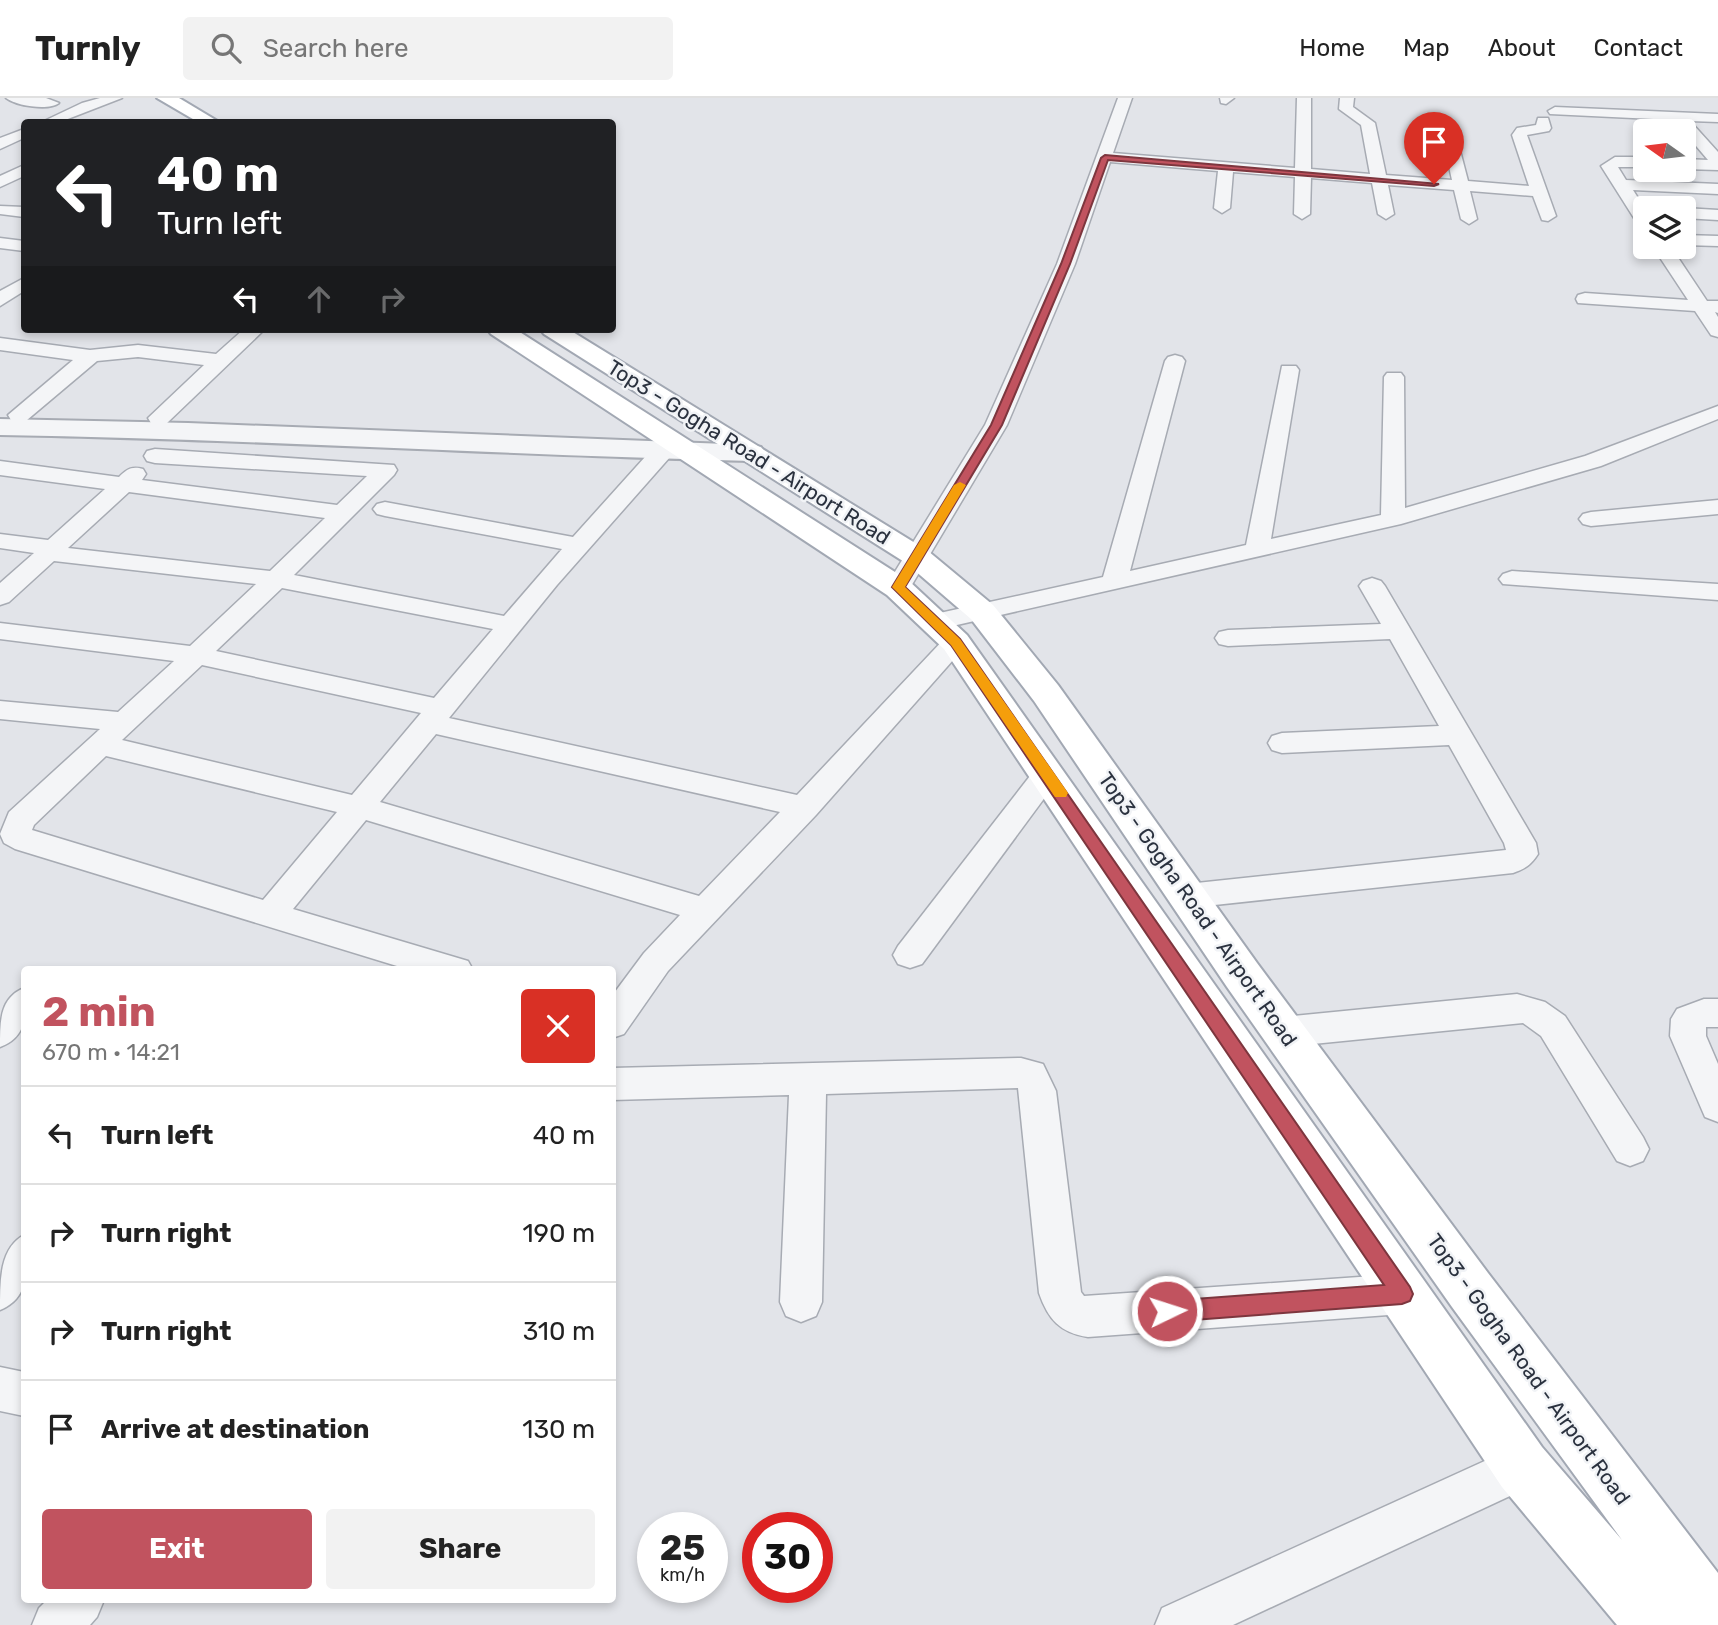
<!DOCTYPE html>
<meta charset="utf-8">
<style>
:root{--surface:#fff;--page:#f2f2f2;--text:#222;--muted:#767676;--line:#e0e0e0;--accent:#c1535f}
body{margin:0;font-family:Rubik,sans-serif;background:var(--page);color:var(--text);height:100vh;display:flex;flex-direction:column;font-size:26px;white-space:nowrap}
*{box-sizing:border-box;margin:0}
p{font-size:23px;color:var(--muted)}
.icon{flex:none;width:38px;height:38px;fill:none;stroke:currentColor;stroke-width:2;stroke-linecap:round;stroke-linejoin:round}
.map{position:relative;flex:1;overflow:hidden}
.side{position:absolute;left:21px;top:868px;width:595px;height:637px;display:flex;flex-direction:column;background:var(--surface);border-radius:7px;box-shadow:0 4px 10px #0003}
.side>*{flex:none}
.top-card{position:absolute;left:21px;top:21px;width:595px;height:214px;border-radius:7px;box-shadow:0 4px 10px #0003;background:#202124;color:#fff;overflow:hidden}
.needle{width:46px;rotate:284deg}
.tools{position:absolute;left:1633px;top:21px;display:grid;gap:14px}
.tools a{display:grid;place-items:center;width:63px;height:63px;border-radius:7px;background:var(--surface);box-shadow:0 4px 10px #0003;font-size:35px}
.speed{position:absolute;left:637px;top:1414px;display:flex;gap:14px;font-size:35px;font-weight:700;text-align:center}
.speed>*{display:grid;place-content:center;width:91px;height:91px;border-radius:50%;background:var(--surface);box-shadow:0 4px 10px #0003;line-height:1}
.speed small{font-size:18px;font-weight:400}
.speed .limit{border:10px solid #d22;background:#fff;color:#111}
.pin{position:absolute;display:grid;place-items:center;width:60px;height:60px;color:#fff;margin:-72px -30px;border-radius:50% 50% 50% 0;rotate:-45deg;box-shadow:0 0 7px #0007}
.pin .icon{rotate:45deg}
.me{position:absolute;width:77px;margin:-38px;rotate:86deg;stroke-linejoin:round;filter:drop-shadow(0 0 5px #0008)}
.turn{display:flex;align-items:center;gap:24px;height:147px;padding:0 21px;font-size:32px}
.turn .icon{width:91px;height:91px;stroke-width:2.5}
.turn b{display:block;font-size:49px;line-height:60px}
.lanes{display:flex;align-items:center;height:66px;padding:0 21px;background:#0003;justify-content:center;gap:35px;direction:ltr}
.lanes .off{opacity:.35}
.round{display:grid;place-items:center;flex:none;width:74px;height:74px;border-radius:7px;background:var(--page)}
.headline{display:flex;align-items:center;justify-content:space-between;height:119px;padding:0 21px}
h1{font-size:42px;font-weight:700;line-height:52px;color:var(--accent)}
.action{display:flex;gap:14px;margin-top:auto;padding:14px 21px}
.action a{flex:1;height:80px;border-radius:7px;background:var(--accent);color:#fff;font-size:28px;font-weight:700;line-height:80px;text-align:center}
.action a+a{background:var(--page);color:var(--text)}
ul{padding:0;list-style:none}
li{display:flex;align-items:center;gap:21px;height:98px;padding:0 21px;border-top:2px solid var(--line)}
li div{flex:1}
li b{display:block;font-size:26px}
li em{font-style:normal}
header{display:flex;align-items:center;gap:42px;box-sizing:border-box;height:98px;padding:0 35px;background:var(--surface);border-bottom:2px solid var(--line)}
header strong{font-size:33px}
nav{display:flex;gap:38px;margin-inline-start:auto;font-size:24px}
.search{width:490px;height:63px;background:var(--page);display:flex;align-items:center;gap:18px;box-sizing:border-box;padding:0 24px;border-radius:7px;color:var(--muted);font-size:26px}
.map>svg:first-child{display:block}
</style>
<header>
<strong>Turnly</strong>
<div class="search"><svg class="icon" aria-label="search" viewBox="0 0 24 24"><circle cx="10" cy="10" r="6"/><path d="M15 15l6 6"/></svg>Search here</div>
<nav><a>Home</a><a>Map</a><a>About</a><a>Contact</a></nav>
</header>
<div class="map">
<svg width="1718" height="1527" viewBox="0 0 1718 1527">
<rect width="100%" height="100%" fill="#e2e4e9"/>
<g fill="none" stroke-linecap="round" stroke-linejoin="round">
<defs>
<g id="minor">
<path d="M6 0H46L59 5C49 13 16 8 6 0Z"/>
<path d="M100 0H122L60 24H42L82 5Z"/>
<path d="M1118 0H1132L1113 55 1295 70 1297 0H1311V71L1370 76 1361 27 1339 11 1340 0H1354L1353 9 1375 25 1386 77 1452 82 1442 37 1449 33 1456 37 1468 83 1529 88 1512 37 1517 30 1536 27 1538 20H1548L1551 30 1549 33 1527 37 1556 118 1548 123 1542 122 1533 98 1470 93 1477 121 1469 126 1461 121 1454 92 1388 87 1394 116 1386 121 1378 116 1372 85 1311 80 1310 116 1302 121 1294 116 1295 79 1233 74 1230 110 1222 115 1214 110 1218 73 1110 64 1075 166 1007 327 907 495 898 498 889 495 885 490 985 327 1057 166Z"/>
<path d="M1220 0H1234L1226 6 1221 5Z"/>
<path d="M1555 9 1718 16V24L1690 23 1718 54V72L1684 71V61L1708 62 1674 22 1550 16 1548 13Z"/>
<path d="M24 31V40L0 51V40Z"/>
<path d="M1615 59H1645V69H1618L1626 82 1718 86V96L1633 92 1645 111V129L1639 128 1601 68Z"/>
<path d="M24 67V78L0 89V78Z"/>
<path d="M0 108 24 109V119L0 116Z"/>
<path d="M1684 110 1718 112V122L1684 120Z"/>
<path d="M1684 137 1718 138V148L1684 147Z"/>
<path d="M0 140 24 143V153L0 150Z"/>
<path d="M1653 149H1671L1707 203H1718V215L1715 214 1718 219V239L1711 237 1695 213 1578 205 1576 201 1578 197 1585 195 1688 202Z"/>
<path d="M24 180V193L0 208V193Z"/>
<path d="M244 231H265L167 325H151L148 320 204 267 138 259 97 263 27 322H11L8 317 73 262 0 252V240L90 252 138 247 216 256Z"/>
<path d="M1175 257 1182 259 1185 263 1130 473 1246 447 1282 268H1296L1299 272 1271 441 1381 417 1384 279 1387 275H1401L1404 279 1405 410 1585 358 1718 308V321L1601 368 1401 426 935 532 926 530 922 524 926 518 1103 479 1165 263 1168 259Z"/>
<path d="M662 347 670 349 673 354 670 359 557 487 449 620 797 697 947 538 956 536 965 538 969 544 816 717 668 873 624 936 612 940V898L644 855 680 817 366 722 293 811 468 863 473 872H410L15 751 4 745 0 736 9 714 100 631 0 621V603L118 614 174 563 0 541V525L190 548 256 486 54 463 9 504 0 507V485L34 455 0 450V436L48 442 105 391 0 377V363L119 379C127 371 132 368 143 371L146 376 142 382 337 407 367 378 155 365 147 363 144 358 147 353 155 351 394 367 397 372 394 377 294 477 504 518 562 451 385 418 377 416 373 411 377 406 385 404 573 439 654 349ZM129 394 325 420 270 473 68 450ZM282 490 493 531 434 600 216 553ZM202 567 421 615 352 697 122 642ZM436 636 780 714 699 798 380 704ZM106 658 337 714 263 802 32 732 34 727Z"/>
<path d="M1718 402V416L1591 428 1583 426 1579 421 1583 416 1591 414Z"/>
<path d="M1512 473 1718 486V502L1503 486 1499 481 1503 476Z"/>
<path d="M1372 480 1381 483 1385 488 1536 745 1538 756C1531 767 1525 771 1513 775L1187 810 1176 807 1171 798 1176 789 1187 786 1506 752 1504 745 1449 647 1282 655 1272 652 1268 645 1272 638 1282 635 1439 628 1390 541 1228 548 1219 546 1215 540 1219 534 1228 532 1381 526 1359 488 1363 483Z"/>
<path d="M1047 666 1057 669 1062 676 1057 683 922 866 910 870 898 866 893 857 898 848 1037 669Z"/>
<path d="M24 890C26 915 28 939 0 949 0 922 0 900 24 890Z"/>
<path d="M1517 896 1545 904 1565 918 1643 1039 1649 1051 1643 1063 1630 1068 1617 1063 1541 938 1523 925 1283 949 1270 944 1265 934 1270 924 1283 919Z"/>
<path d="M1704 901H1718V929H1706V938L1718 966V1024L1705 1019 1670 938 1671 921 1677 911Z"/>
<path d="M1021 960 1043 966 1056 993 1081 1194 1084 1198 1402 1176 1417 1182 1423 1196 1417 1210 1402 1216 1088 1239C1060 1235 1048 1221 1039 1195L1018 990 826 996 822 1204 816 1218 801 1224 786 1218 780 1204 789 997 612 1002V970Z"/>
<path d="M24 1137C27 1167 32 1199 0 1212 0 1181 0 1150 24 1137Z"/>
<path d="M0 1269 24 1274V1318L0 1313Z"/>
<path d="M1522 1346 1538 1353 1545 1369 1538 1385 1233 1527H1155L1162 1510Z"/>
<path d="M47 1502H104L97 1519 90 1527H32L39 1510Z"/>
</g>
<path id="tertiary" d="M0 321 188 325 751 347 761 349 765 355 761 361 751 363C501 357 251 341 0 337Z"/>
<g id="primary">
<path d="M157 0H179L219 24H198Z"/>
<path d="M487 231H515L909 483 967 537 1542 1349 1622 1442 1452 1209 1227 889 1034 603 971 521 906 465 544 236 540 231H568L928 453 993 507 1058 587 1257 865 1488 1175 1718 1475V1527H1617L1502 1389 944 551 887 497 491 236Z"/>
</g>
</defs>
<use href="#minor" stroke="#a7abb3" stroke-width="3"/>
<use href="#tertiary" stroke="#a7abb3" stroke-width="4"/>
<use href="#primary" stroke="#a2a8b3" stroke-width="4"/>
<use href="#minor" fill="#f4f5f7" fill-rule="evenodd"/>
<use href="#tertiary" fill="#f4f5f7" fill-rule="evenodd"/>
<use href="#primary" fill="#fff" fill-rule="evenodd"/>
</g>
<path fill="#c1535f" stroke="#7d363e" stroke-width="2" d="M1105 57 1439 86 1434 88 1108 62 1070 166 1002 327 905 489 960 541 1410 1189 1413 1196 1410 1203 1402 1206 1167 1224 1159 1221 1156 1213 1159 1206 1167 1203 1384 1187 951 547 892 489 991 327 1061 166 1101 60Z"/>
<path fill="#f59e0b" d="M960 384 966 387 905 489 960 541 1066 692 1068 695 1066 699H1055L951 547 892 489 954 387Z"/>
<g text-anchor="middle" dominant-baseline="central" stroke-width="5" stroke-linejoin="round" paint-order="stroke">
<g font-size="21" fill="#2b323f" stroke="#f1f3f6">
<text transform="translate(749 354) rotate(32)">Top3 - Gogha Road - Airport Road</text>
<text transform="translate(1198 811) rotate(55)">Top3 - Gogha Road - Airport Road</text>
<text transform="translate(1529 1271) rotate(54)">Top3 - Gogha Road - Airport Road</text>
</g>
</g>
</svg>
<div class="tools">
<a><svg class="needle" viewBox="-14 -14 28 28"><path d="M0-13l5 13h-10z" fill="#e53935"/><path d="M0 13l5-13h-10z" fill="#767676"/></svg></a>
<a><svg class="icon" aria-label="layers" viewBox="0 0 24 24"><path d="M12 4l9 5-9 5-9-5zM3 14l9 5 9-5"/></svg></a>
</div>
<div class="speed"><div>25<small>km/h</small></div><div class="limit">30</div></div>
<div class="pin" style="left:1434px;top:86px;background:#d93025"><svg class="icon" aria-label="arrive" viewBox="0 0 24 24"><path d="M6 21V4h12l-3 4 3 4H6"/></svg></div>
<svg class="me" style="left:1167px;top:1213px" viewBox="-20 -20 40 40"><circle r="17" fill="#c1535f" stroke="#fff" stroke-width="3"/><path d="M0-11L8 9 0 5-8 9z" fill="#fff"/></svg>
<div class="top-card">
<div class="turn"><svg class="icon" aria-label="left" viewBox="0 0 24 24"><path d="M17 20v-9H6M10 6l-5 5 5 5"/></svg><div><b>40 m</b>Turn left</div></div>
<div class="lanes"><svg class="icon" aria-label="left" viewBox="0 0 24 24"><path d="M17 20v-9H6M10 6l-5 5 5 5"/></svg><svg class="icon off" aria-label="ahead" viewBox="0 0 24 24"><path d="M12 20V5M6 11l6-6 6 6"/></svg><svg class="icon off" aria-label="right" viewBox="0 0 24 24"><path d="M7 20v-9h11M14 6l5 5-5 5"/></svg></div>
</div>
<section class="side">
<div class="headline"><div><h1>2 min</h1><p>670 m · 14:21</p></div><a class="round" style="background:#d93025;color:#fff"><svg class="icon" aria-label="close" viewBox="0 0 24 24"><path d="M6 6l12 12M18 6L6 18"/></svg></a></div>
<ul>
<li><svg class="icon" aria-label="left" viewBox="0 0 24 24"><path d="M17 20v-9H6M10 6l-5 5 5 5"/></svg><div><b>Turn left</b></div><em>40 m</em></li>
<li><svg class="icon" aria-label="right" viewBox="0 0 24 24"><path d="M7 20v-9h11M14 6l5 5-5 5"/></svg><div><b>Turn right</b></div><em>190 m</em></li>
<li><svg class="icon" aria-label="right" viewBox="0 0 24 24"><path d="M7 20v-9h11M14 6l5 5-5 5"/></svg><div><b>Turn right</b></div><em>310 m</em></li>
<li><svg class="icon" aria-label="arrive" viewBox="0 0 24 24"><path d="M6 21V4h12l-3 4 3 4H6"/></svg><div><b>Arrive at destination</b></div><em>130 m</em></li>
</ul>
<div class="action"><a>Exit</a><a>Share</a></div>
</section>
</div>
